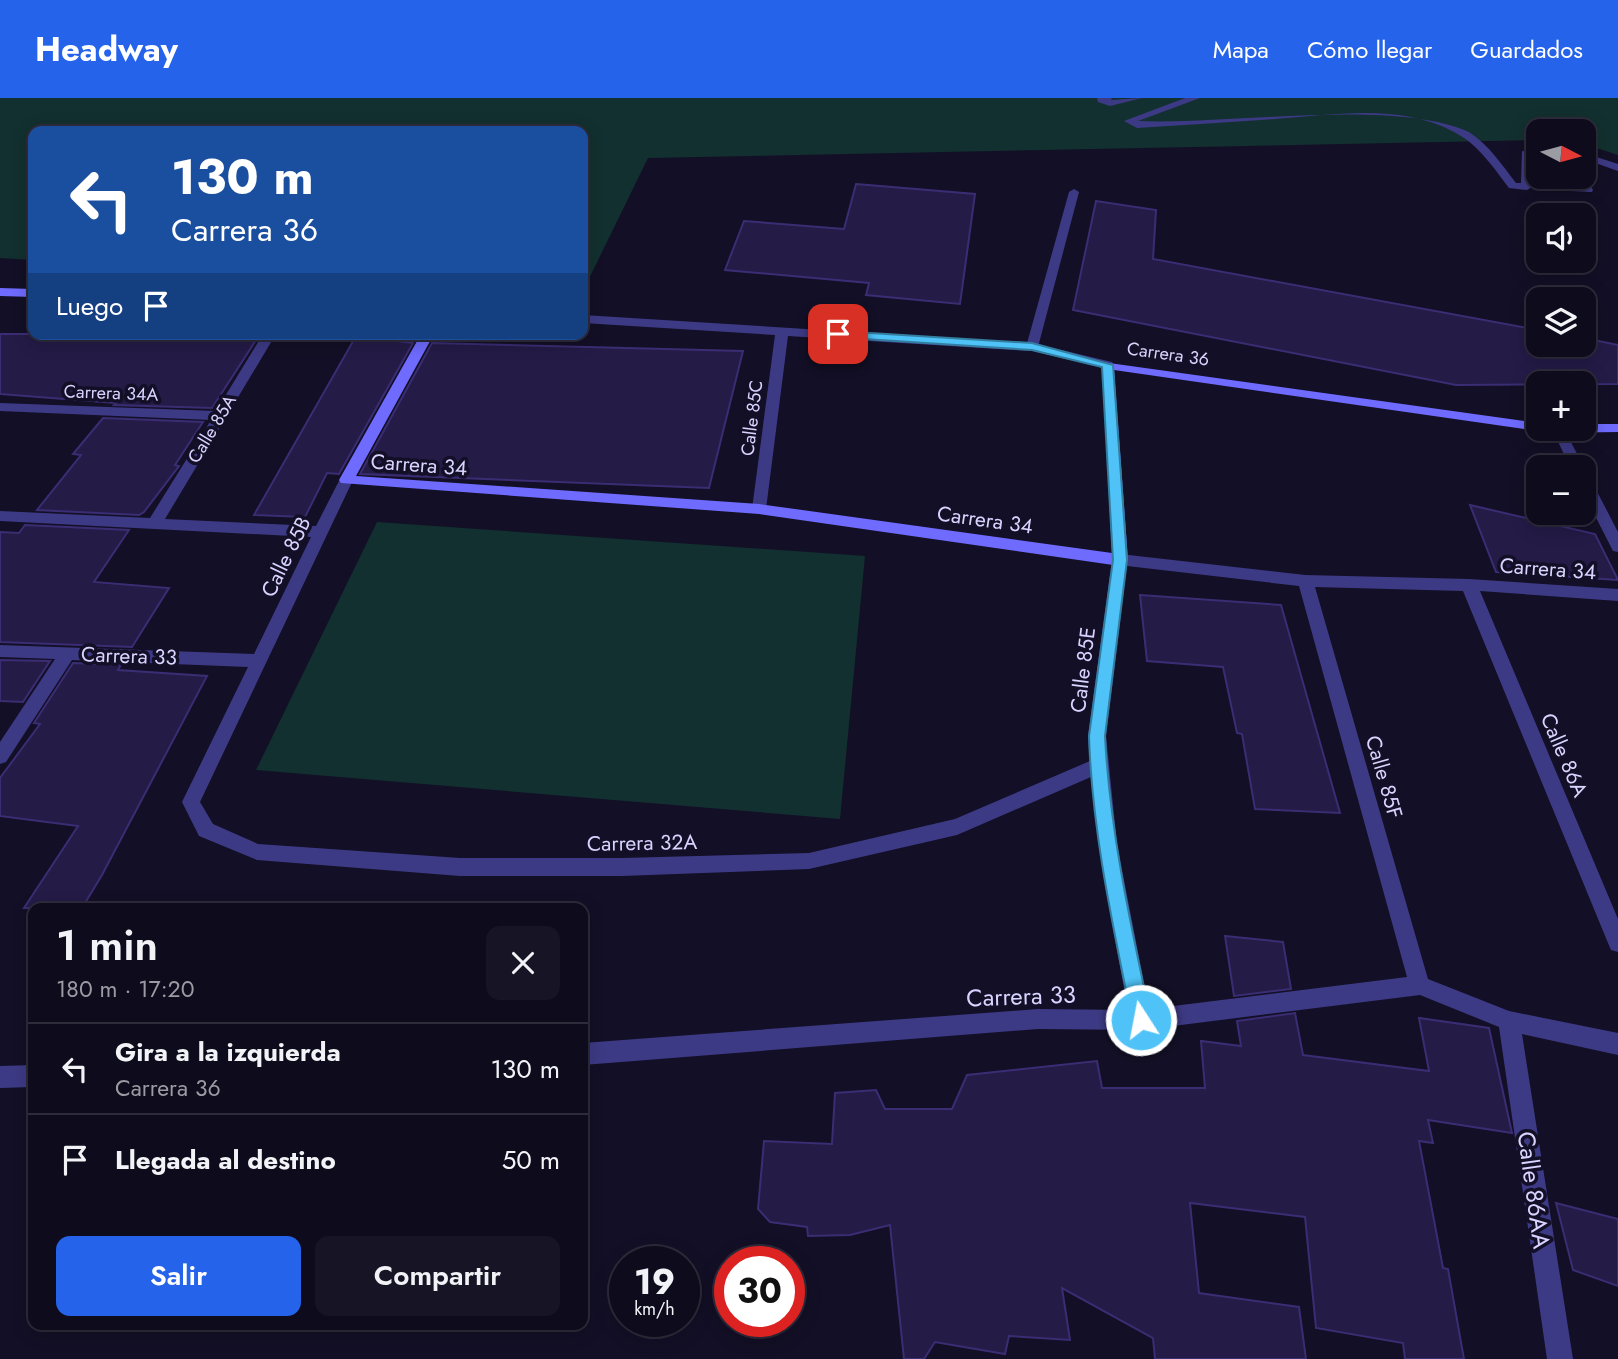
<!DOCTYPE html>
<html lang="es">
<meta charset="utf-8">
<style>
:root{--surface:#0e0b1c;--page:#171425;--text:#f1f3f6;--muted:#9b9ba3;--line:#2e2b3b;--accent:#2563eb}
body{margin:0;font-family:Jost,sans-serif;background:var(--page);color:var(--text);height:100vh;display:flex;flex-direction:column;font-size:26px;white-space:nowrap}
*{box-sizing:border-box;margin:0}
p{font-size:23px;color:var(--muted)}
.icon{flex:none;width:38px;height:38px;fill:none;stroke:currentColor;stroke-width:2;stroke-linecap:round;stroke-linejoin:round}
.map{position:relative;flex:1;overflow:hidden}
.details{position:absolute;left:28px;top:805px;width:560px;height:427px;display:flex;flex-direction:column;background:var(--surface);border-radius:14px;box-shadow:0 4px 18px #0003,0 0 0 2px var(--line)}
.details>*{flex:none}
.guide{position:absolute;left:28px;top:28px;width:560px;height:214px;border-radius:14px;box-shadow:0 4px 18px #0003,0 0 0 2px var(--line);background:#1a4fa0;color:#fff;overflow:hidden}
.needle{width:46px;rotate:96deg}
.tools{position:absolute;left:1526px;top:21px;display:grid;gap:14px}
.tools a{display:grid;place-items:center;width:70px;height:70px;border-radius:14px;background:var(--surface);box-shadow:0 4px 18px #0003,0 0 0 2px var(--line);font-size:35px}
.speed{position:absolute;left:609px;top:1148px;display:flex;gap:14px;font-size:35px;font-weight:700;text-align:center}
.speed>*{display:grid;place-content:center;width:91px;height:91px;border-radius:50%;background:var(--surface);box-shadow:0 4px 18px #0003,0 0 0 2px var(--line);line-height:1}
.speed small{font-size:18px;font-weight:400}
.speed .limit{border:10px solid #d22;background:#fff;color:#111}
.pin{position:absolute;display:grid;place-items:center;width:60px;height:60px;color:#fff;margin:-30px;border-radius:14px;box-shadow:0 4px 10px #0006}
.me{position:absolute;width:77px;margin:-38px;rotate:349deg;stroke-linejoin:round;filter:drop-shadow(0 0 5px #0008)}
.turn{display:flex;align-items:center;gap:24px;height:147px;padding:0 28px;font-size:32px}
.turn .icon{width:91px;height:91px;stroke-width:2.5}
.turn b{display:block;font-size:49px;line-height:60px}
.then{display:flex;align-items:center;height:66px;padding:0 28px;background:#0003;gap:14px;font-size:26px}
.round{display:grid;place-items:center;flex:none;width:74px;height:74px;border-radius:14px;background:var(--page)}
.head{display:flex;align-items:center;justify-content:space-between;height:119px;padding:0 28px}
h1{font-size:42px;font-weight:600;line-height:52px}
.cta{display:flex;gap:14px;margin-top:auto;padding:14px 28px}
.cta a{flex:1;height:80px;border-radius:14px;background:var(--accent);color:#fff;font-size:28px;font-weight:600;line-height:80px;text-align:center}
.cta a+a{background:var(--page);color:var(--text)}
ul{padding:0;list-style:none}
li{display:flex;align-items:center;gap:21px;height:91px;padding:0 28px;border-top:2px solid var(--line)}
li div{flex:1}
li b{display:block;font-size:26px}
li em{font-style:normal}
header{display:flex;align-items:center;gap:42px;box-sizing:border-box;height:98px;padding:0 35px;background:var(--accent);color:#fff}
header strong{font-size:33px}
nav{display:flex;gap:38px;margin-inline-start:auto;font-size:24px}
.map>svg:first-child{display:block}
</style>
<header>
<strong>Headway</strong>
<nav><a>Mapa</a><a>Cómo llegar</a><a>Guardados</a></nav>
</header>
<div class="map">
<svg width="1618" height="1261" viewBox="0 0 1618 1261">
<rect width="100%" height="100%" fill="#130f26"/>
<g fill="#12302f">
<path d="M0 0H1618V57L1584 46V33H1538V42L648 60 583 193V33H33V162L0 160Z"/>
<path d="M377 424 865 458 840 721 256 672Z"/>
</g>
<g fill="#241b47" stroke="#3b2d73" stroke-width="2">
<path d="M856 86 975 96 960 206 866 197 869 185 725 172 744 123 844 131Z"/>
<path d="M1096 103 1156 112 1153 161 1538 232V247H1584V240L1618 247V286L1456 287 1073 212Z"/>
<path d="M0 236H260L212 310 114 307 116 305 0 296Z"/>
<path d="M356 238 413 245 339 376 327 375 305 419 254 417Z"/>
<path d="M432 245 743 253 709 390 360 376Z"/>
<path d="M103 320 203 324 175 367 179 368 144 414 139 417 37 412 81 357 73 356Z"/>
<path d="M1470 407 1595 436 1618 482 1496 474Z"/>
<path d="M25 427 129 432 94 484 169 490 132 549 0 544V434L19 435Z"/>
<path d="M1140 497 1281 507 1340 715 1255 711 1242 636 1237 635 1223 569 1147 563Z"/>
<path d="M0 562 50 563 23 604 0 603Z"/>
<path d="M73 565 121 567 118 572 207 578 102 777 82 810H24L78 728 0 718V680L40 626 34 625Z"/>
<path d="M1225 838 1283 844 1291 891 1234 898Z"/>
<path d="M1295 915 1303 957 1429 973 1419 920 1489 930 1512 1035 1428 1022 1433 1045 1419 1043 1443 1170 1448 1171 1464 1261H1405L1403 1245 1316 1230 1305 1119 1190 1105 1199 1195 1299 1209 1306 1261H1155L1153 1240 1062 1190 1070 1242 1009 1238 1005 1256 935 1244 924 1261H904L890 1127 850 1137 808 1138 807 1129 770 1124 758 1111 764 1043 832 1046 835 995 876 992 885 1011H952L967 977 1097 963 1102 990H1205L1201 943 1241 948 1237 923Z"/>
<path d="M1556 1105 1618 1121V1188L1573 1172Z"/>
</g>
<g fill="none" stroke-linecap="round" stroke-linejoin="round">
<path fill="#3d3a85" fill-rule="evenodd" d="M1074 91 1079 94 1038 249 1032 253 1027 252 1026 249 1069 94Z"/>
<g fill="#3d3a85" fill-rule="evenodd">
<path d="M1097 0H1112L1111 2 1142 0 1110 8 1098 4Z"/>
<path d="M1185 0H1200L1138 23C1229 27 1392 0 1469 34 1489 47 1502 67 1516 85H1521L1522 53 1538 55V61L1531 60 1532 89 1527 92 1509 90C1493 69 1478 46 1454 34 1400 5 1333 17 1275 21 1229 24 1183 27 1137 30L1124 23Z"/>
<path d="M1584 55 1618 66V73L1584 61Z"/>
<path d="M1585 77 1593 92 1592 94 1571 93 1557 79H1568L1580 88 1576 79Z"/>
<path d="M583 217 1032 245 1112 264 1114 267 1107 271 1032 253 788 238 766 411 759 416 752 411 775 237 583 225Z"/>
<path d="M263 236H276L165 421 316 428 341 379H351L353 382 200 704 213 726 258 746 460 760H622L809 755 955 721 1090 663 1088 638 1112 462 1120 456 1305 477 1469 481 1618 491V503L1480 493 1618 821V854L1611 852 1608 845 1463 493 1315 489 1428 881 1509 913 1618 935V957L1522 936 1573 1261H1547L1499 929 1420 897 1141 932 1038 931 583 967V945L1038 911 1128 912 1104 781 1091 679 957 737 809 771 622 778H460L257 762 199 738 182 704 248 569 72 562 6 664 0 666V644L55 561 0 559V547L254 556 311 439 0 423V413L150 420 211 322 0 313V305L216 313ZM1127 468 1299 488 1407 879 1149 911 1117 746 1106 638Z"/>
<path d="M1552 331H1564L1584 369V370L1570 369Z"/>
<path d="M1584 377 1591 382 1618 434V454L1613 453 1584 396Z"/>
<path d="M33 967V989L0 990V968Z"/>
</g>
<g fill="#6f6bff" fill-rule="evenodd">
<path d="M0 190 33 191V199L0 198Z"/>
<path d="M421 236H434L356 378 759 406 1112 455 1102 264 1538 325V331H1544L1538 333 1114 272 1128 462 1120 468 759 416 341 385 339 382Z"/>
<path d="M1584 326H1618V334L1551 335 1544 331H1584Z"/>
</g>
</g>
<path fill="#4fc3f7" stroke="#337fa1" stroke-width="2" d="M838 233 1032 245 1113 267 1127 462 1105 638C1110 735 1131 828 1151 922L1148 929 1141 932 1134 929 1132 922C1113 828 1092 734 1089 638L1113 462 1102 269 1032 252 834 239 832 236Z"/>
<g text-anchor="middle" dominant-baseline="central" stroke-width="7" stroke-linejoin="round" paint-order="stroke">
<g font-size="18" fill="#d9d4ff" stroke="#130f26">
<text transform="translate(1168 256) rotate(8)">Carrera 36</text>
<text transform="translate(111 295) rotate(2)">Carrera 34A</text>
<text transform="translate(752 320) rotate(-83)">Calle 85C</text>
<text transform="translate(212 331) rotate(-59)">Calle 85A</text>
</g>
<g font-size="21" fill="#d9d4ff" stroke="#130f26">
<text transform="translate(419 367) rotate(4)">Carrera 34</text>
<text transform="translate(985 422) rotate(8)">Carrera 34</text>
<text transform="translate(286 459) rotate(-64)">Calle 85B</text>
<text transform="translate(1548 471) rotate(4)">Carrera 34</text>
<text transform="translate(129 558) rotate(2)">Carrera 33</text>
<text transform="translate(1083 572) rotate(-83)">Calle 85E</text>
<text transform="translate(1564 657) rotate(67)">Calle 86A</text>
<text transform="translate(1384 679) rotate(74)">Calle 85F</text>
<text transform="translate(642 745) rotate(-1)">Carrera 32A</text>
</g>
<g font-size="24" fill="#d9d4ff" stroke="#130f26">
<text transform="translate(1021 898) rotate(-2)">Carrera 33</text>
<text transform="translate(1534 1092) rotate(82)">Calle 86AA</text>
</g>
</g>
</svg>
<div class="tools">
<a><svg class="needle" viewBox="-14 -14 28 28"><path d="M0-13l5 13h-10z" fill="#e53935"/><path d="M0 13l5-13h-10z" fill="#9b9ba3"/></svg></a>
<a><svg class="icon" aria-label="sound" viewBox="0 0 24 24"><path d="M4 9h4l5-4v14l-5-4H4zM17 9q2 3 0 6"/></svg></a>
<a><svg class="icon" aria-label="layers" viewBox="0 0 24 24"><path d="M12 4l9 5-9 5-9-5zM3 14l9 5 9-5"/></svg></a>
<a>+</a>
<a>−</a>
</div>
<div class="speed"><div>19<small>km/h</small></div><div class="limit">30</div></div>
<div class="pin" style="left:838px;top:236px;background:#d93025"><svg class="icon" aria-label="arrive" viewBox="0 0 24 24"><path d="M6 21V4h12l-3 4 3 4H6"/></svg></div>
<svg class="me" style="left:1141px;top:922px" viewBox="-20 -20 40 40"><circle r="17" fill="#4fc3f7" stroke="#fff" stroke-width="3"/><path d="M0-11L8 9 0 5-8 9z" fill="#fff"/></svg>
<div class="guide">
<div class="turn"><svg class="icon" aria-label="left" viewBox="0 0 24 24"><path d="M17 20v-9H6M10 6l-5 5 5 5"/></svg><div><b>130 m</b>Carrera 36</div></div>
<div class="then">Luego<svg class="icon" aria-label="arrive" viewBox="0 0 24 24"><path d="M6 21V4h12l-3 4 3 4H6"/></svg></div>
</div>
<section class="details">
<div class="head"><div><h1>1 min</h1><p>180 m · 17:20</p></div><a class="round"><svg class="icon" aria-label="close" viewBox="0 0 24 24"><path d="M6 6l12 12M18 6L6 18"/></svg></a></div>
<ul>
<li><svg class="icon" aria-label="left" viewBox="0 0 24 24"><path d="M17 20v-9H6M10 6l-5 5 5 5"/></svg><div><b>Gira a la izquierda</b><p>Carrera 36</p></div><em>130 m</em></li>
<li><svg class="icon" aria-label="arrive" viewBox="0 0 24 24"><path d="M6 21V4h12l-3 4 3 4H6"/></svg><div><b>Llegada al destino</b></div><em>50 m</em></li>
</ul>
<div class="cta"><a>Salir</a><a>Compartir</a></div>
</section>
</div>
